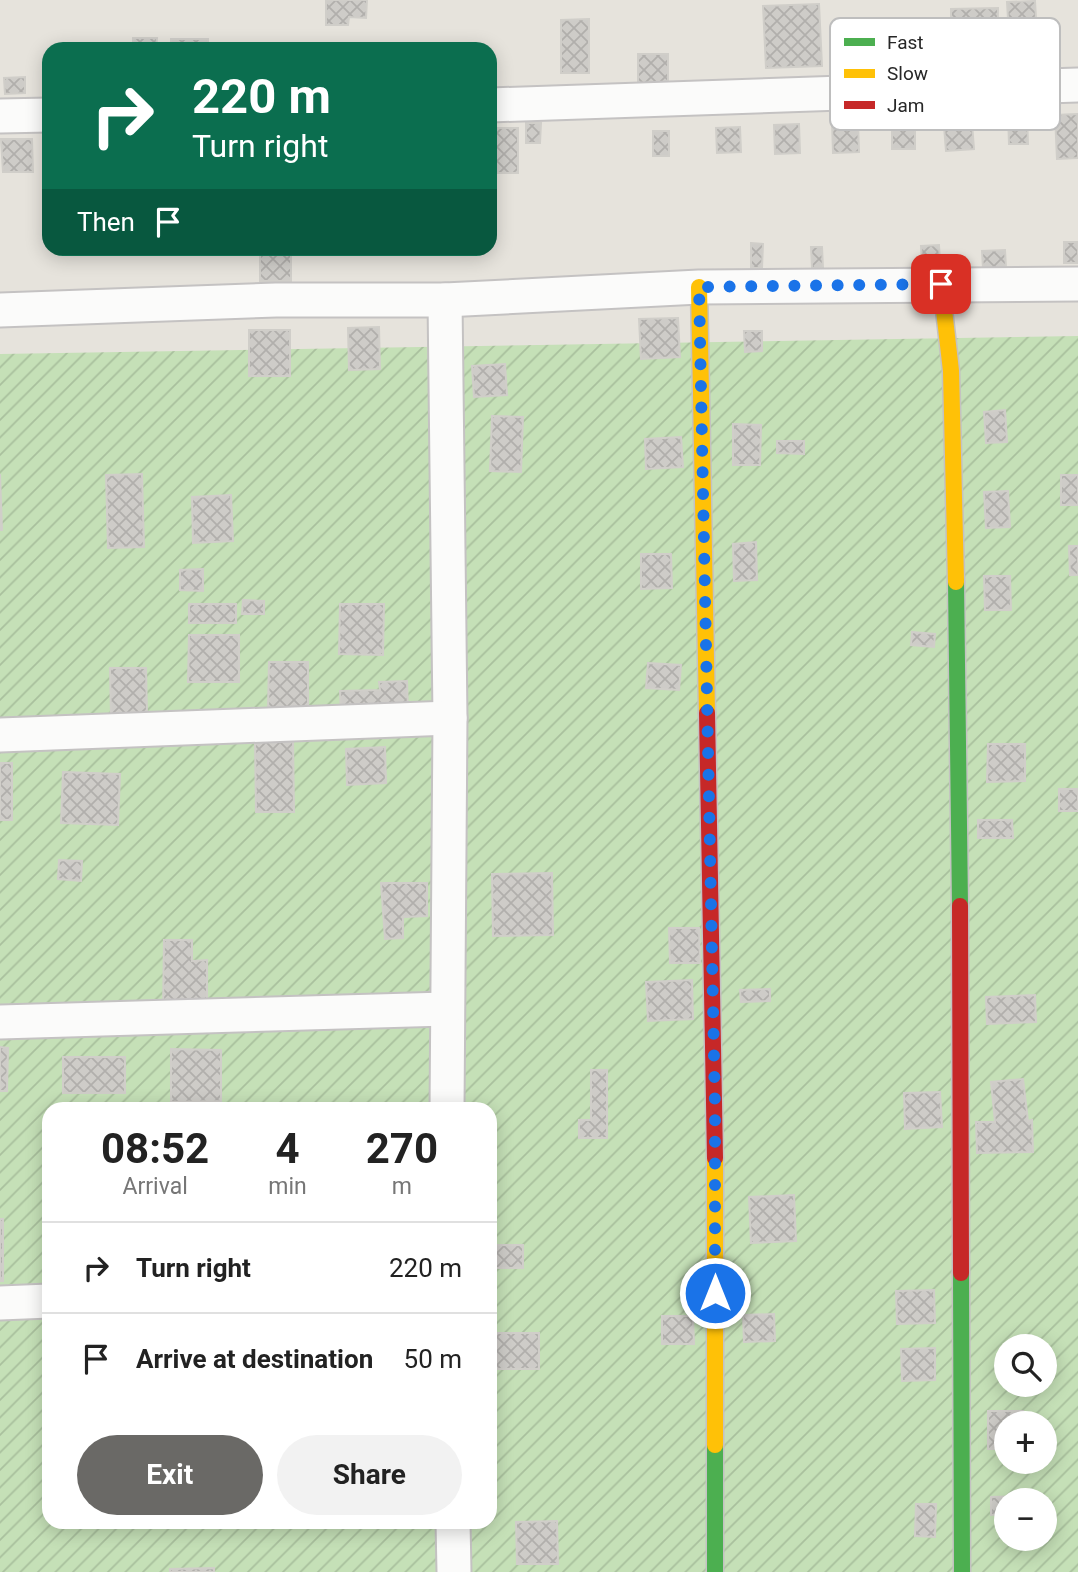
<!DOCTYPE html>
<meta charset="utf-8">
<style>
:root{--surface:#fff;--page:#f2f2f2;--text:#222;--muted:#767676;--line:#e0e0e0;--accent:#6a6966}
body{margin:0;font-family:Roboto,sans-serif;background:var(--page);color:var(--text);height:100vh;display:flex;flex-direction:column;font-size:26px;white-space:nowrap}
*{box-sizing:border-box;margin:0}
p{font-size:23px;color:var(--muted)}
.icon{flex:none;width:38px;height:38px;fill:none;stroke:currentColor;stroke-width:2;stroke-linecap:round;stroke-linejoin:round}
.map{position:relative;flex:1;overflow:hidden}
.sheet{position:absolute;left:42px;top:1102px;width:455px;height:427px;display:flex;flex-direction:column;background:var(--surface);border-radius:21px;box-shadow:0 4px 18px #0003}
.sheet>*{flex:none}
.hud{position:absolute;left:42px;top:42px;width:455px;height:214px;border-radius:21px;box-shadow:0 4px 18px #0003;background:#0b6e4f;color:#fff;overflow:hidden}
.fabs{position:absolute;left:994px;top:1334px;display:grid;gap:14px}
.fabs a{display:grid;place-items:center;width:63px;height:63px;border-radius:50%;background:var(--surface);box-shadow:0 4px 18px #0003;font-size:35px}
.pin{position:absolute;display:grid;place-items:center;width:60px;height:60px;color:#fff;margin:-30px;border-radius:14px;box-shadow:0 4px 10px #0006}
.me{position:absolute;width:77px;margin:-38px;rotate:0deg;stroke-linejoin:round;filter:drop-shadow(0 0 5px #0008)}
.turn{display:flex;align-items:center;gap:24px;height:147px;padding:0 35px;font-size:32px}
.turn .icon{width:91px;height:91px;stroke-width:2.5}
.turn b{display:block;font-size:49px;line-height:60px}
.then{display:flex;align-items:center;height:66px;padding:0 35px;background:#0003;gap:14px;font-size:26px}
.eta{display:flex;justify-content:space-evenly;align-items:center;height:119px;text-align:center}
.eta b{font-size:42px;font-weight:700;line-height:49px}
.primary-button{display:flex;gap:14px;margin-top:auto;padding:14px 35px}
.primary-button a{flex:1;height:80px;border-radius:42px;background:var(--accent);color:#fff;font-size:28px;font-weight:700;line-height:80px;text-align:center}
.primary-button a+a{background:var(--page);color:var(--text)}
ul{padding:0;list-style:none}
li{display:flex;align-items:center;gap:21px;height:91px;padding:0 35px;border-top:2px solid var(--line)}
li div{flex:1}
li b{display:block;font-size:26px}
li em{font-style:normal}
.map>svg:first-child{display:block}
</style>
<div class="map">
<svg width="1078" height="1572" viewBox="0 0 1078 1572">
<defs>
<pattern id="garden-furrows" width="10" height="10" patternUnits="userSpaceOnUse" patternTransform="scale(1.75)"><rect width="10" height="10" fill="#c5e0b7"/><path d="M-1 1l2-2M0 10L10 0M9 11l2-2" fill="none" stroke="#a9c09d"/></pattern>
<pattern id="building-cross-hatch" width="8" height="8" patternUnits="userSpaceOnUse" patternTransform="scale(1.75)"><rect width="8" height="8" fill="#ceccc8"/><path d="M0 0l8 8M0 8l8-8" fill="none" stroke="#b1afac"/></pattern>
</defs>
<rect width="100%" height="100%" fill="#e6e3dc"/>
<path fill="url(#garden-furrows)" fill-rule="evenodd" d="M1078 336V1572H0V354ZM49 1110H490V1522H49ZM1006 1346H1045V1384H1006ZM1006 1423H1045V1461H1006ZM1006 1500H1045V1538H1006Z"/>
<g fill="url(#building-cross-hatch)" stroke="#d0cec9" stroke-width="2">
<path d="M326 0H367L366 18 349 17 348 25H326Z"/>
<path d="M1035 1 1038 53 1010 54 1007 2Z"/>
<path d="M819 4 822 66 766 68 763 6Z"/>
<path d="M998 8 997 79 964 80V55H951V9Z"/>
<path d="M589 19V73H561V20Z"/>
<path d="M133 38H157L156 49H133Z"/>
<rect x="171" y="39" width="37" height="10"/>
<rect x="638" y="54" width="30" height="35"/>
<path d="M25 77V93L5 94 4 78Z"/>
<path d="M971 111 974 149 946 151 943 114Z"/>
<path d="M1008 114H1027L1028 144H1009Z"/>
<path d="M1078 114V158L1057 159 1055 115Z"/>
<rect x="892" y="118" width="23" height="31"/>
<path d="M858 121 859 152 833 153 832 122Z"/>
<path d="M526 123H541L540 143H526Z"/>
<path d="M799 124 800 153 775 154 774 125Z"/>
<path d="M740 127 741 152 717 153 716 128Z"/>
<rect x="490" y="128" width="28" height="45"/>
<rect x="653" y="131" width="16" height="25"/>
<path d="M1 139H32L33 172H3Z"/>
<rect x="1064" y="242" width="14" height="21"/>
<path d="M751 243 763 244 762 268H751Z"/>
<path d="M939 245 940 262 922 263 921 246Z"/>
<path d="M811 247H822L823 268H812Z"/>
<rect x="260" y="248" width="31" height="33"/>
<path d="M1005 250 1006 268 983 269 982 251Z"/>
<path d="M678 318 680 357 641 359 639 319Z"/>
<path d="M379 327 380 369 349 370 348 328Z"/>
<rect x="249" y="330" width="41" height="46"/>
<path d="M744 331H762V351L745 352Z"/>
<path d="M505 364 507 395 474 397 472 366Z"/>
<path d="M1005 410 1007 442 986 443 984 412Z"/>
<path d="M492 416 523 417 521 472 490 471Z"/>
<path d="M733 424 761 425 760 465H733Z"/>
<path d="M681 437 683 467 646 469 645 439Z"/>
<path d="M777 441H804V454L777 453Z"/>
<path d="M0 474 2 530H0Z"/>
<path d="M142 474 144 547 108 548 106 475Z"/>
<rect x="1061" y="475" width="17" height="30"/>
<path d="M1008 491 1010 527 986 528 984 492Z"/>
<path d="M231 495 233 541 193 543 192 497Z"/>
<path d="M756 542 757 580 734 581 733 544Z"/>
<path d="M1069 546H1078V575H1070Z"/>
<path d="M641 554H671L672 588 641 589Z"/>
<path d="M203 569V591L180 590V570Z"/>
<path d="M984 576H1010L1011 610H985Z"/>
<path d="M243 600 264 601V614H242Z"/>
<rect x="189" y="604" width="47" height="19"/>
<path d="M340 604H384L383 655 339 654Z"/>
<path d="M912 632 935 634 934 647 911 645Z"/>
<path d="M189 635H239V682H188Z"/>
<path d="M269 662H308V709H268Z"/>
<path d="M648 663 681 665 679 690 646 688Z"/>
<path d="M110 668H146L147 714 111 715Z"/>
<path d="M407 681 408 712 341 715 340 691 380 690 379 682Z"/>
<path d="M293 739 294 812H256L255 740Z"/>
<path d="M988 744H1025V781L987 782Z"/>
<path d="M385 747 386 783 347 785 346 749Z"/>
<rect x="0" y="763" width="12" height="57"/>
<path d="M63 772 120 774 118 825 61 823Z"/>
<rect x="1059" y="789" width="19" height="22"/>
<path d="M978 820H1012L1013 838H978Z"/>
<path d="M59 860 82 861 81 881 58 879Z"/>
<path d="M552 873 553 935 493 936 492 874Z"/>
<path d="M381 883H427V916L403 917V938L385 939Z"/>
<path d="M669 928H699L700 963H670Z"/>
<path d="M164 940H192V961L207 960V1010L163 1011Z"/>
<path d="M692 980 693 1019 648 1021 646 982Z"/>
<path d="M770 989V1001L741 1002 740 990Z"/>
<path d="M1035 995 1036 1022 987 1024 986 997Z"/>
<path d="M0 1047 8 1048 7 1091H0Z"/>
<path d="M171 1049 221 1050V1101L171 1102Z"/>
<rect x="63" y="1057" width="62" height="36"/>
<path d="M591 1070H607V1138H579V1120H591Z"/>
<path d="M1023 1079 1028 1121 1032 1120 1033 1152 977 1153 976 1122H995L991 1082Z"/>
<path d="M940 1092 942 1127 905 1129 904 1093Z"/>
<path d="M794 1195 796 1241 751 1243 749 1197Z"/>
<rect x="0" y="1219" width="3" height="62"/>
<rect x="490" y="1245" width="33" height="23"/>
<path d="M934 1290 935 1323 897 1324 896 1291Z"/>
<path d="M774 1314 775 1341 744 1342 743 1315Z"/>
<path d="M662 1316H693L694 1344H662Z"/>
<rect x="490" y="1333" width="49" height="36"/>
<path d="M935 1348V1380L902 1381 901 1349Z"/>
<path d="M988 1411H1023V1423H1006V1449H988Z"/>
<path d="M1025 1496V1500H1006V1514L991 1515V1497Z"/>
<path d="M916 1504H936L935 1537 915 1536Z"/>
<path d="M557 1521 558 1564H517L516 1522Z"/>
<path d="M214 1568V1572H170V1569Z"/>
</g>
<g fill="none" stroke-linecap="round" stroke-linejoin="round">
<defs>
<g id="street">
<path d="M490 105 1078 85"/>
<path d="M0 116 49 115"/>
<path d="M445 300 450 718 447 1110"/>
<path d="M0 310 276 300H445L699 287 1078 284"/>
<path d="M0 735 450 718"/>
<path d="M0 1022 446 1009"/>
<path d="M0 1303 49 1301"/>
<path d="M453 1522 454 1572"/>
</g>
<g id="fast">
<path d="M956 582 960 906"/>
<path d="M961 1273 962 1572"/>
<path d="M715 1445V1572"/>
</g>
<g id="slow">
<path d="M941 284 951 371 956 582"/>
<path d="M699 287 707 713"/>
<path d="M715 1158V1445"/>
</g>
<g id="jam">
<path d="M707 713 715 1158"/>
<path d="M960 906 961 1273"/>
</g>
</defs>
<use href="#street" stroke="#c4c2c2" stroke-width="37"/>
<use href="#fast" stroke="#c4c2c2" stroke-width="19"/>
<use href="#slow" stroke="#c4c2c2" stroke-width="19"/>
<use href="#jam" stroke="#c4c2c2" stroke-width="19"/>
<use href="#street" stroke="#fbfbfa" stroke-width="33"/>
<use href="#fast" stroke="#4caf50" stroke-width="16"/>
<use href="#slow" stroke="#ffc107" stroke-width="16"/>
<use href="#jam" stroke="#c62828" stroke-width="16"/>
</g>
<g fill="none" stroke-linecap="round" stroke-linejoin="round">
<path stroke="#1a73e8" stroke-width="12" stroke-dasharray="0 21.6" d="M715 1293V1108L699 287 941 284"/>
</g>
<rect x="830" y="18" width="230" height="112" rx="10" fill="#fff" stroke="#bebebe" stroke-width="2"/>
<rect x="844" y="38" width="31" height="8" fill="#4caf50"/>
<rect x="844" y="69" width="31" height="9" fill="#ffc107"/>
<rect x="844" y="101" width="31" height="8" fill="#c62828"/>
<g font-size="19" fill="#272727">
<text x="887" y="49">Fast</text>
<text x="887" y="80">Slow</text>
<text x="887" y="112">Jam</text>
</g>
</svg>
<div class="fabs">
<a><svg class="icon" aria-label="search" viewBox="0 0 24 24"><circle cx="10" cy="10" r="6"/><path d="M15 15l6 6"/></svg></a>
<a>+</a>
<a>−</a>
</div>
<div class="pin" style="left:941px;top:284px;background:#d93025"><svg class="icon" aria-label="arrive" viewBox="0 0 24 24"><path d="M6 21V4h12l-3 4 3 4H6"/></svg></div>
<svg class="me" style="left:715px;top:1293px" viewBox="-20 -20 40 40"><circle r="17" fill="#1a73e8" stroke="#fff" stroke-width="3"/><path d="M0-11L8 9 0 5-8 9z" fill="#fff"/></svg>
<div class="hud">
<div class="turn"><svg class="icon" aria-label="right" viewBox="0 0 24 24"><path d="M7 20v-9h11M14 6l5 5-5 5"/></svg><div><b>220 m</b>Turn right</div></div>
<div class="then">Then<svg class="icon" aria-label="arrive" viewBox="0 0 24 24"><path d="M6 21V4h12l-3 4 3 4H6"/></svg></div>
</div>
<section class="sheet">
<div class="eta">
<div><b>08:52</b><p>Arrival</p></div>
<div><b>4</b><p>min</p></div>
<div><b>270</b><p>m</p></div>
</div>
<ul>
<li><svg class="icon" aria-label="right" viewBox="0 0 24 24"><path d="M7 20v-9h11M14 6l5 5-5 5"/></svg><div><b>Turn right</b></div><em>220 m</em></li>
<li><svg class="icon" aria-label="arrive" viewBox="0 0 24 24"><path d="M6 21V4h12l-3 4 3 4H6"/></svg><div><b>Arrive at destination</b></div><em>50 m</em></li>
</ul>
<div class="primary-button"><a>Exit</a><a>Share</a></div>
</section>
</div>
